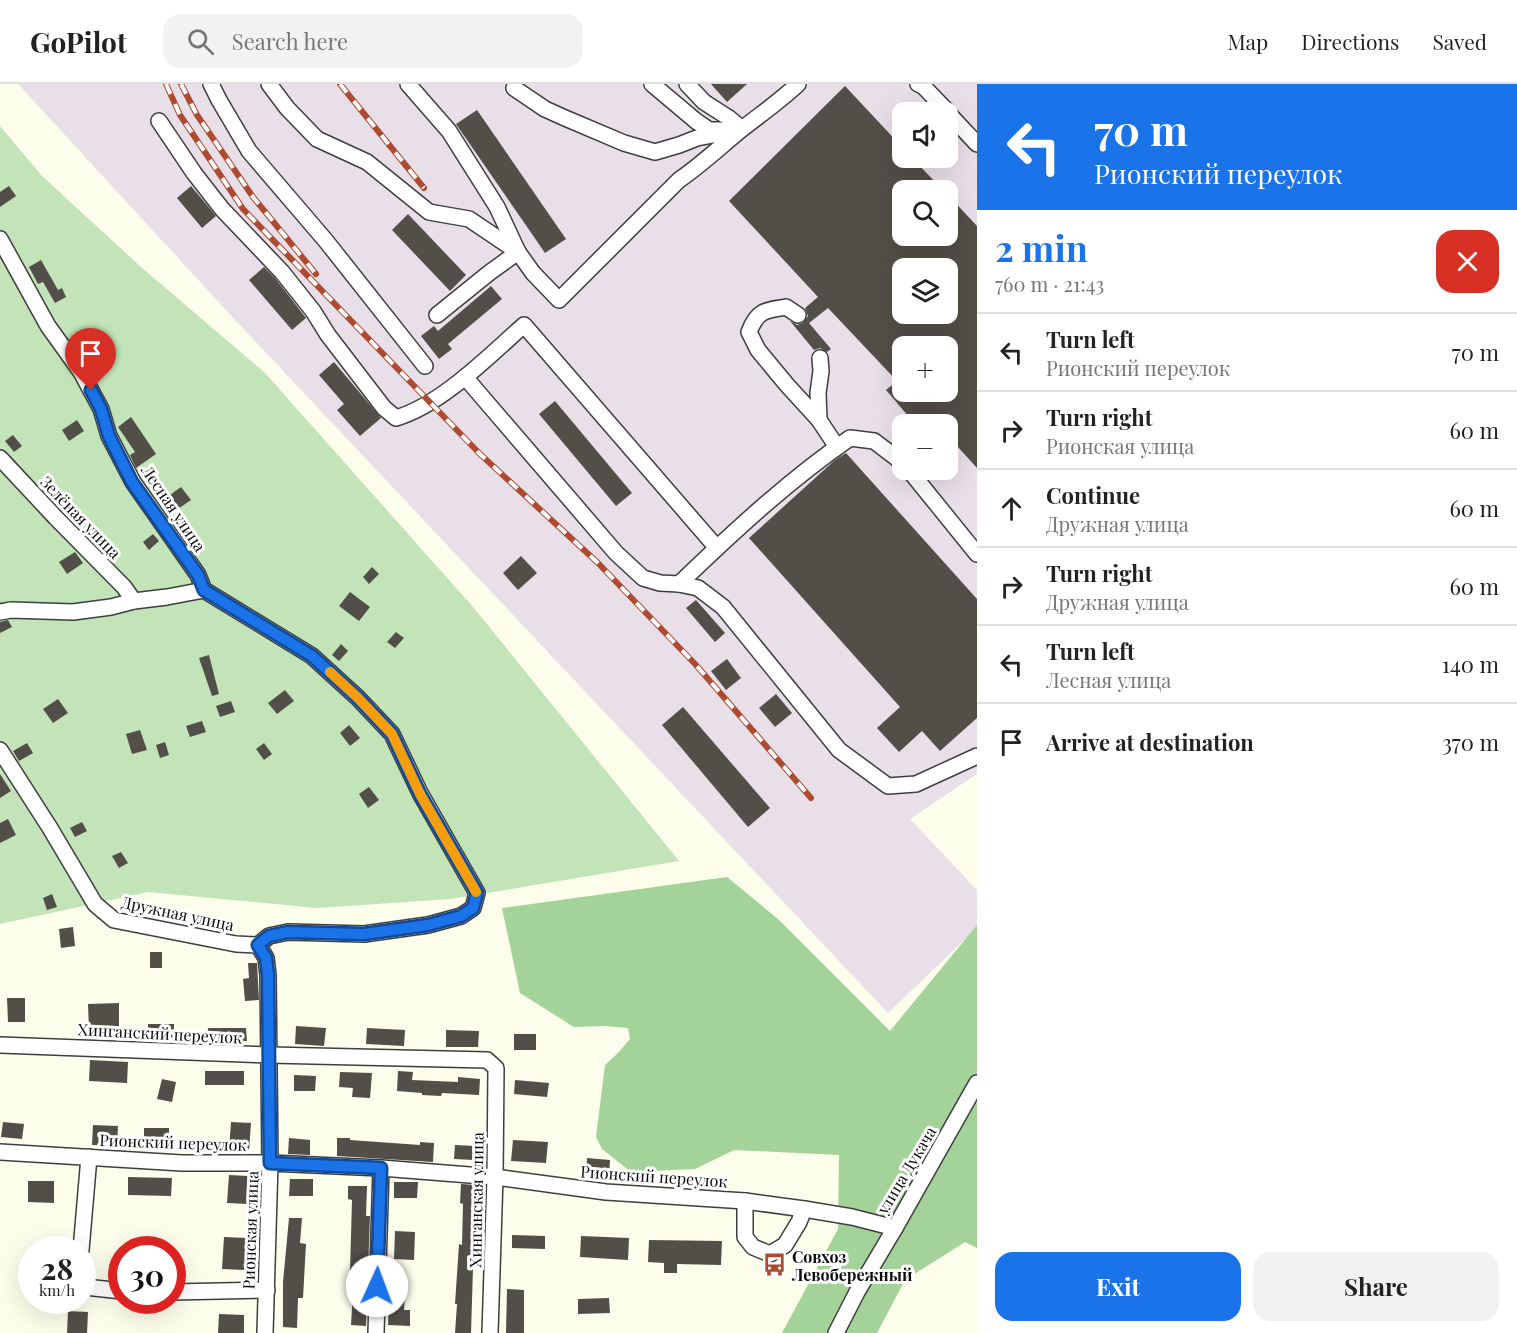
<!DOCTYPE html>
<meta charset="utf-8">
<style>
:root{--surface:#fff;--page:#f2f2f2;--text:#222;--muted:#767676;--line:#e0e0e0;--accent:#1a73e8}
body{margin:0;font-family:"Playfair Display",serif;background:var(--page);color:var(--text);height:100vh;display:flex;flex-direction:column;font-size:22px;white-space:nowrap}
*{box-sizing:border-box;margin:0}
p{font-size:20px;color:var(--muted)}
.icon{flex:none;width:33px;height:33px;fill:none;stroke:currentColor;stroke-width:2;stroke-linecap:round;stroke-linejoin:round}
.map{position:relative;flex:1;overflow:hidden}
.details{display:flex;flex-direction:column;background:var(--surface);width:540px}
.details>*{flex:none}
.hud{background:#1a73e8;color:#fff;overflow:hidden}
.buttons{position:absolute;left:892px;top:18px;display:grid;gap:12px}
.buttons a{display:grid;place-items:center;width:66px;height:66px;border-radius:12px;background:var(--surface);box-shadow:0 6px 24px #0002;font-size:30px}
.speed{position:absolute;left:18px;top:1152px;display:flex;gap:12px;font-size:30px;font-weight:700;text-align:center}
.speed>*{display:grid;place-content:center;width:78px;height:78px;border-radius:50%;background:var(--surface);box-shadow:0 6px 24px #0002;line-height:1}
.speed small{font-size:15px;font-weight:400}
.speed .limit{border:9px solid #d22;background:#fff;color:#111}
.pin{position:absolute;display:grid;place-items:center;width:51px;height:51px;color:#fff;margin:-62px -26px;border-radius:50% 50% 50% 0;rotate:-45deg;box-shadow:0 0 6px #0007}
.pin .icon{rotate:45deg}
.me{position:absolute;width:66px;margin:-33px;rotate:2deg;stroke-linejoin:round;filter:drop-shadow(0 0 4px #0008)}
.turn{display:flex;align-items:center;gap:21px;height:126px;padding:0 18px;font-size:27px}
.turn .icon{width:78px;height:78px;stroke-width:2.5}
.turn b{display:block;font-size:42px;line-height:51px}
.round{display:grid;place-items:center;flex:none;width:63px;height:63px;border-radius:18px;background:var(--page)}
.headline{display:flex;align-items:center;justify-content:space-between;height:102px;padding:0 18px}
h1{font-size:36px;font-weight:700;line-height:45px;color:var(--accent)}
.button{display:flex;gap:12px;margin-top:auto;padding:12px 18px}
.button a{flex:1;height:69px;border-radius:18px;background:var(--accent);color:#fff;font-size:24px;font-weight:700;line-height:69px;text-align:center}
.button a+a{background:var(--page);color:var(--text)}
ul{padding:0;list-style:none}
li{display:flex;align-items:center;gap:18px;height:78px;padding:0 18px;border-top:2px solid var(--line)}
li div{flex:1}
li b{display:block;font-size:22px}
li em{font-style:normal}
header{display:flex;align-items:center;gap:36px;box-sizing:border-box;height:84px;padding:0 30px;background:var(--surface);border-bottom:2px solid var(--line)}
header strong{font-size:28px}
nav{display:flex;gap:33px;margin-inline-start:auto;font-size:21px}
.search{width:420px;height:54px;background:var(--page);display:flex;align-items:center;gap:15px;box-sizing:border-box;padding:0 21px;border-radius:18px;color:var(--muted);font-size:22px}
main{display:flex;flex:1;min-height:0}
.map>svg:first-child{display:block}
</style>
<header>
<strong>GoPilot</strong>
<div class="search"><svg class="icon" aria-label="search" viewBox="0 0 24 24"><circle cx="10" cy="10" r="6"/><path d="M15 15l6 6"/></svg>Search here</div>
<nav><a>Map</a><a>Directions</a><a>Saved</a></nav>
</header>
<main>
<div class="map">
<svg width="977" height="1249" viewBox="0 0 977 1249">
<rect width="100%" height="100%" fill="#fcfdea"/>
<path fill="#e9dfe8" fill-rule="evenodd" d="M18 0H977V690L910 735 977 806V844L888 929 237 238ZM903 28H948V74H903ZM903 106H948V152H903ZM903 184H948V230H903ZM903 262H948V308H903ZM903 340H948V386H903Z"/>
<path fill="#c3e4b8" d="M0 42 42 92 141 183 265 289 473 523 679 777 451 815 317 824 148 808 0 840Z"/>
<path fill="#a3d398" d="M727 793 779 836 890 947 977 841V1164L965 1158 905 1196 877 1249H782L838 1145 839 1071 734 1066 695 1085 631 1088 602 1065 596 1053 605 981 619 968 630 955 628 944 604 942 574 943 520 909 502 824Z"/>
<g fill="#524f48" fill-rule="evenodd">
<path d="M711 0H747L727 18Z"/>
<path d="M845 2 903 64V74H912L943 106H903V152H948V111L977 142V384L948 352V340H937L929 332 919 340H915L886 306 897 297 828 224 809 239 831 265 827 268 820 264 814 266 790 237 797 241 803 239 808 232 805 224 818 213 729 117ZM903 184H948V230H903ZM903 262H948V308H903Z"/>
<path d="M477 26 566 155 545 169 456 40Z"/>
<path d="M9 102 16 112 0 123V108Z"/>
<path d="M191 102 216 132 202 144 177 114Z"/>
<path d="M408 130 466 191 450 207 392 146Z"/>
<path d="M41 176 58 206 62 204 66 213 55 219 43 198 38 200 29 183Z"/>
<path d="M264 183 275 194 306 234 292 246 249 196Z"/>
<path d="M491 202 502 215 448 260 452 265 439 275 421 252 434 242 438 247Z"/>
<path d="M334 278 381 334 360 352 337 326 344 320 319 291Z"/>
<path d="M555 317 632 409 616 422 539 330Z"/>
<path d="M131 333 156 370 136 384 130 371 135 368 118 343Z"/>
<path d="M77 336 84 347 69 357 62 346Z"/>
<path d="M13 351 22 362 14 368 5 357Z"/>
<path d="M846 369 977 515V634L940 667 922 647 899 668 877 644 900 623 749 454 835 376Z"/>
<path d="M181 403 191 416 172 429 163 416Z"/>
<path d="M153 450 159 457 149 466 143 458Z"/>
<path d="M75 468 83 479 67 490 59 478Z"/>
<path d="M521 472 537 489 518 506 503 489Z"/>
<path d="M372 483 379 490 369 500 363 493Z"/>
<path d="M350 508 370 523 359 537 339 522Z"/>
<path d="M696 516 725 549 715 558 686 524Z"/>
<path d="M8 536 12 543 0 549V538Z"/>
<path d="M396 548 404 554 395 564 387 558Z"/>
<path d="M341 560 348 567 339 577 332 571Z"/>
<path d="M209 571 219 610 212 612 199 574Z"/>
<path d="M727 575 741 594 726 606 711 587Z"/>
<path d="M285 606 294 617 277 630 268 619Z"/>
<path d="M776 610 792 629 775 643 759 624Z"/>
<path d="M58 615 68 629 53 639 43 625Z"/>
<path d="M231 617 235 628 220 633 216 622Z"/>
<path d="M683 623 770 724 748 743 662 641Z"/>
<path d="M202 637 206 648 190 653 186 642Z"/>
<path d="M349 641 360 654 350 662 340 649Z"/>
<path d="M140 646 147 666 132 670 126 650Z"/>
<path d="M165 658 169 671 160 674 156 661Z"/>
<path d="M27 659 33 669 19 677 13 667Z"/>
<path d="M264 659 272 670 264 676 256 665Z"/>
<path d="M0 690 11 707 0 714Z"/>
<path d="M369 703 379 716 368 724 359 710Z"/>
<path d="M8 735 16 751 0 759V739Z"/>
<path d="M82 738 87 747 75 753 70 744Z"/>
<path d="M121 768 128 779 119 784 112 772Z"/>
<path d="M52 810 57 823 47 826 43 814Z"/>
<path d="M73 843 75 862 61 864 59 845Z"/>
<rect x="150" y="868" width="12" height="16"/>
<path d="M248 879H257L259 916 245 917 243 895 249 894Z"/>
<path d="M7 914H25V938H8Z"/>
<path d="M119 919V945H89L88 920Z"/>
<rect x="148" y="940" width="26" height="17"/>
<path d="M296 942 326 944 324 962 295 960Z"/>
<path d="M208 944H246L247 957H207Z"/>
<path d="M367 944 405 946 404 962 366 960Z"/>
<path d="M446 946 479 947 478 963H446Z"/>
<rect x="514" y="950" width="22" height="16"/>
<path d="M90 976 128 978 127 999 89 997Z"/>
<rect x="205" y="987" width="39" height="14"/>
<path d="M398 987 413 988 412 996 458 998V993L480 995 479 1011 442 1009 441 1012 422 1011V1009L397 1007Z"/>
<path d="M340 988 372 989 370 1014 352 1013 353 1004 339 1003Z"/>
<path d="M294 991 316 992 315 1007H294Z"/>
<path d="M162 995 176 998 172 1018 157 1015Z"/>
<path d="M515 996 549 999 547 1013 514 1010Z"/>
<path d="M3 1038 24 1040 22 1055 1 1053Z"/>
<path d="M231 1038 251 1039 249 1067 229 1066Z"/>
<path d="M93 1041 118 1042 117 1062 92 1061Z"/>
<rect x="144" y="1044" width="25" height="22"/>
<path d="M289 1054 310 1056V1071L288 1070Z"/>
<path d="M337 1054H350V1056L420 1061V1058L434 1059 433 1078 337 1072Z"/>
<path d="M513 1056 548 1058 546 1079 511 1077Z"/>
<path d="M455 1061 475 1062 474 1076 454 1075Z"/>
<path d="M587 1074 610 1076 609 1093 586 1091Z"/>
<path d="M229 1091 248 1092 247 1120 227 1119Z"/>
<path d="M128 1093 172 1094 171 1112 128 1111Z"/>
<path d="M290 1095H313V1112H289Z"/>
<path d="M28 1097H54V1119L28 1118Z"/>
<path d="M394 1098H418L417 1114H394Z"/>
<path d="M461 1100 476 1101 474 1127H480L479 1150H475L473 1184 471 1249H455L457 1220H455L459 1160 462 1161 463 1120 460 1119Z"/>
<path d="M348 1102H367L366 1132H370L368 1188H366L364 1221H367L366 1242 351 1241 354 1188 350 1187 352 1116 348 1115Z"/>
<path d="M289 1134H302L300 1159 306 1160 303 1214H298L297 1244 283 1243V1198Z"/>
<path d="M395 1147 415 1148 414 1176 394 1175Z"/>
<path d="M512 1151 545 1152V1165L512 1164Z"/>
<path d="M581 1152 629 1154 628 1176 580 1173Z"/>
<path d="M224 1153 247 1154 245 1186 222 1185Z"/>
<path d="M649 1156 722 1157 721 1181 677 1180V1189H664V1179L648 1178Z"/>
<path d="M390 1195 406 1196 404 1226H410V1242L388 1241Z"/>
<path d="M507 1205 524 1206V1249H506Z"/>
<path d="M609 1214 610 1229 578 1230V1215Z"/>
<path d="M68 1227 88 1228 87 1249H67Z"/>
<path d="M219 1230 244 1231V1249H218Z"/>
</g>
<g fill="none" stroke-linecap="round" stroke-linejoin="round">
<defs>
<g id="minor">
<path d="M211 0 219 16 249 67 326 157 425 282"/>
<path d="M269 0 287 24 317 55 367 78 429 128 469 135 518 168"/>
<path d="M408 0 449 47 497 123 518 168"/>
<path d="M652 0 696 37 709 46H721"/>
<path d="M687 0 704 18 729 34 742 45"/>
<path d="M918 0 923 2 948 28"/>
<path d="M514 4 545 25 565 34 624 59 655 68 679 61 697 54 740 46"/>
<path d="M948 29 977 60"/>
<path d="M159 37 194 89 222 125 282 188 313 227 328 251 384 324 396 334C441 321 489 272 524 241L717 464"/>
<path d="M0 155 48 242 81 288 101 325 109 352 133 398 198 491 204 506 312 572 358 614 392 650 420 709 477 809 473 824 461 832 428 841 364 850 288 848 269 852 258 861"/>
<path d="M437 231 489 189 518 168 533 189 559 216 679 96C701 81 721 62 742 45 761 30 780 17 798 0"/>
<path d="M798 231 786 223C765 226 757 227 749 248L758 266 787 301 819 336 837 363"/>
<path d="M465 293 616 469 643 494 660 499 679 500 698 504 723 523 839 666 888 702 916 700 977 672"/>
<path d="M819 336 818 309 821 287 820 274"/>
<path d="M0 374 56 434 124 503 134 517"/>
<path d="M909 386 977 470"/>
<path d="M679 500C733 448 788 397 850 354L874 357 903 379"/>
<path d="M0 528 11 526 73 528 111 523 134 517 167 513 204 506"/>
<path d="M0 666 50 744 95 820 114 836 236 860 258 861 266 874 268 891 270 1079 265 1249"/>
<path d="M0 961 270 971 487 976 496 984 495 1093 490 1249"/>
<path d="M0 1068 182 1079H270L381 1084 495 1093 606 1108 745 1117 804 1125 852 1133 895 1144 977 999"/>
<path d="M745 1117V1153L753 1163 770 1170 785 1161 799 1138 804 1125"/>
<path d="M81 1166 89 1073"/>
<path d="M82 1199 85 1203 122 1207"/>
<path d="M172 1208 267 1206"/>
<path d="M376 1249 381 1084"/>
<path d="M836 1249 857 1208 895 1144"/>
</g>
</defs>
<use href="#minor" stroke="#3e3e3e" stroke-width="18"/>
<use href="#minor" stroke="#fff" stroke-width="15"/>
<defs>
<g id="rail">
<path d="M166 0 180 31 243 125 480 370 598 479 696 581 811 714"/>
<path d="M181 0 197 31 253 113 316 190"/>
<path d="M340 0 424 104"/>
</g>
</defs>
<use href="#rail" stroke="#ae4a30" stroke-width="6"/>
<use href="#rail" stroke="#fff" stroke-width="4" stroke-dasharray="11" stroke-linecap="butt"/>
</g>
<g fill="none" stroke-linecap="round" stroke-linejoin="round">
<defs>
<path id="route" d="M91 306 101 325 109 352 132 398 198 491 204 506 312 572 358 614 392 650 420 710 477 809 473 824 461 832 428 841 364 850 288 848 269 852 258 861 266 874 268 891 270 1079 381 1084 377 1202"/>
</defs>
<use href="#route" stroke="#114b97" stroke-width="15"/>
<use href="#route" stroke="#1a73e8" stroke-width="10"/>
<path stroke="#f59e0b" stroke-width="10" d="M330 588 358 614 392 650 420 710 476 808"/>
</g>
<defs>
<symbol id="bus-bare" viewBox="-9 -9 18 18"><path d="M-5-6H5V4H4V6H2V4H-2V6H-4V4H-5ZM-3.5-4V0h7V-4ZM-3.5 1.2v1.5H-2V1.2ZM2 1.2v1.5H3.5V1.2Z" fill="#ae4a30" stroke="#fff" stroke-width="2.5" paint-order="stroke"/></symbol>
</defs>
<g fill-rule="evenodd">
<use href="#bus-bare" x="758" y="1164" width="33" height="33"/>
</g>
<g text-anchor="middle" dominant-baseline="central" stroke-width="6" stroke-linejoin="round" paint-order="stroke">
<g font-size="16" fill="#0b0b0b" stroke="#fff">
<text transform="translate(174 424) rotate(56)">Лесная улица</text>
<text transform="translate(81 433) rotate(46)">Зелёная улица</text>
<text transform="translate(178 829) rotate(12)">Дружная улица</text>
<text transform="translate(160 949) rotate(3)">Хинганский переулок</text>
<text transform="translate(173 1058) rotate(2)">Рионский переулок</text>
<text transform="translate(906 1086) rotate(-59)">улица Дукача</text>
<text transform="translate(654 1092) rotate(4)">Рионский переулок</text>
<text transform="translate(476 1116) rotate(-89)">Хинганская улица</text>
<text transform="translate(250 1146) rotate(-88)">Рионская улица</text>
</g>
<g font-size="16" font-weight="bold" fill="#0b0b0b" stroke="#fff" text-anchor="start">
<text x="792" y="1172">Совхоз<tspan x="792" dy="18">Левобережный</tspan></text>
</g>
</g>
</svg>
<div class="buttons">
<a><svg class="icon" aria-label="sound" viewBox="0 0 24 24"><path d="M4 9h4l5-4v14l-5-4H4zM17 9q2 3 0 6"/></svg></a>
<a><svg class="icon" aria-label="search" viewBox="0 0 24 24"><circle cx="10" cy="10" r="6"/><path d="M15 15l6 6"/></svg></a>
<a><svg class="icon" aria-label="layers" viewBox="0 0 24 24"><path d="M12 4l9 5-9 5-9-5zM3 14l9 5 9-5"/></svg></a>
<a>+</a>
<a>−</a>
</div>
<div class="speed"><div>28<small>km/h</small></div><div class="limit">30</div></div>
<div class="pin" style="left:91px;top:306px;background:#d93025"><svg class="icon" aria-label="arrive" viewBox="0 0 24 24"><path d="M6 21V4h12l-3 4 3 4H6"/></svg></div>
<svg class="me" style="left:377px;top:1202px" viewBox="-20 -20 40 40"><circle r="19" fill="#fff"/><path d="M0-13L10 11 0 6-10 11z" fill="#1a73e8"/></svg>
</div>
<section class="details">
<div class="hud">
<div class="turn"><svg class="icon" aria-label="left" viewBox="0 0 24 24"><path d="M17 20v-9H6M10 6l-5 5 5 5"/></svg><div><b>70 m</b>Рионский переулок</div></div>
</div>
<div class="headline"><div><h1>2 min</h1><p>760 m · 21:43</p></div><a class="round" style="background:#d93025;color:#fff"><svg class="icon" aria-label="close" viewBox="0 0 24 24"><path d="M6 6l12 12M18 6L6 18"/></svg></a></div>
<ul>
<li><svg class="icon" aria-label="left" viewBox="0 0 24 24"><path d="M17 20v-9H6M10 6l-5 5 5 5"/></svg><div><b>Turn left</b><p>Рионский переулок</p></div><em>70 m</em></li>
<li><svg class="icon" aria-label="right" viewBox="0 0 24 24"><path d="M7 20v-9h11M14 6l5 5-5 5"/></svg><div><b>Turn right</b><p>Рионская улица</p></div><em>60 m</em></li>
<li><svg class="icon" aria-label="ahead" viewBox="0 0 24 24"><path d="M12 20V5M6 11l6-6 6 6"/></svg><div><b>Continue</b><p>Дружная улица</p></div><em>60 m</em></li>
<li><svg class="icon" aria-label="right" viewBox="0 0 24 24"><path d="M7 20v-9h11M14 6l5 5-5 5"/></svg><div><b>Turn right</b><p>Дружная улица</p></div><em>60 m</em></li>
<li><svg class="icon" aria-label="left" viewBox="0 0 24 24"><path d="M17 20v-9H6M10 6l-5 5 5 5"/></svg><div><b>Turn left</b><p>Лесная улица</p></div><em>140 m</em></li>
<li><svg class="icon" aria-label="arrive" viewBox="0 0 24 24"><path d="M6 21V4h12l-3 4 3 4H6"/></svg><div><b>Arrive at destination</b></div><em>370 m</em></li>
</ul>
<div class="button"><a>Exit</a><a>Share</a></div>
</section>
</main>
